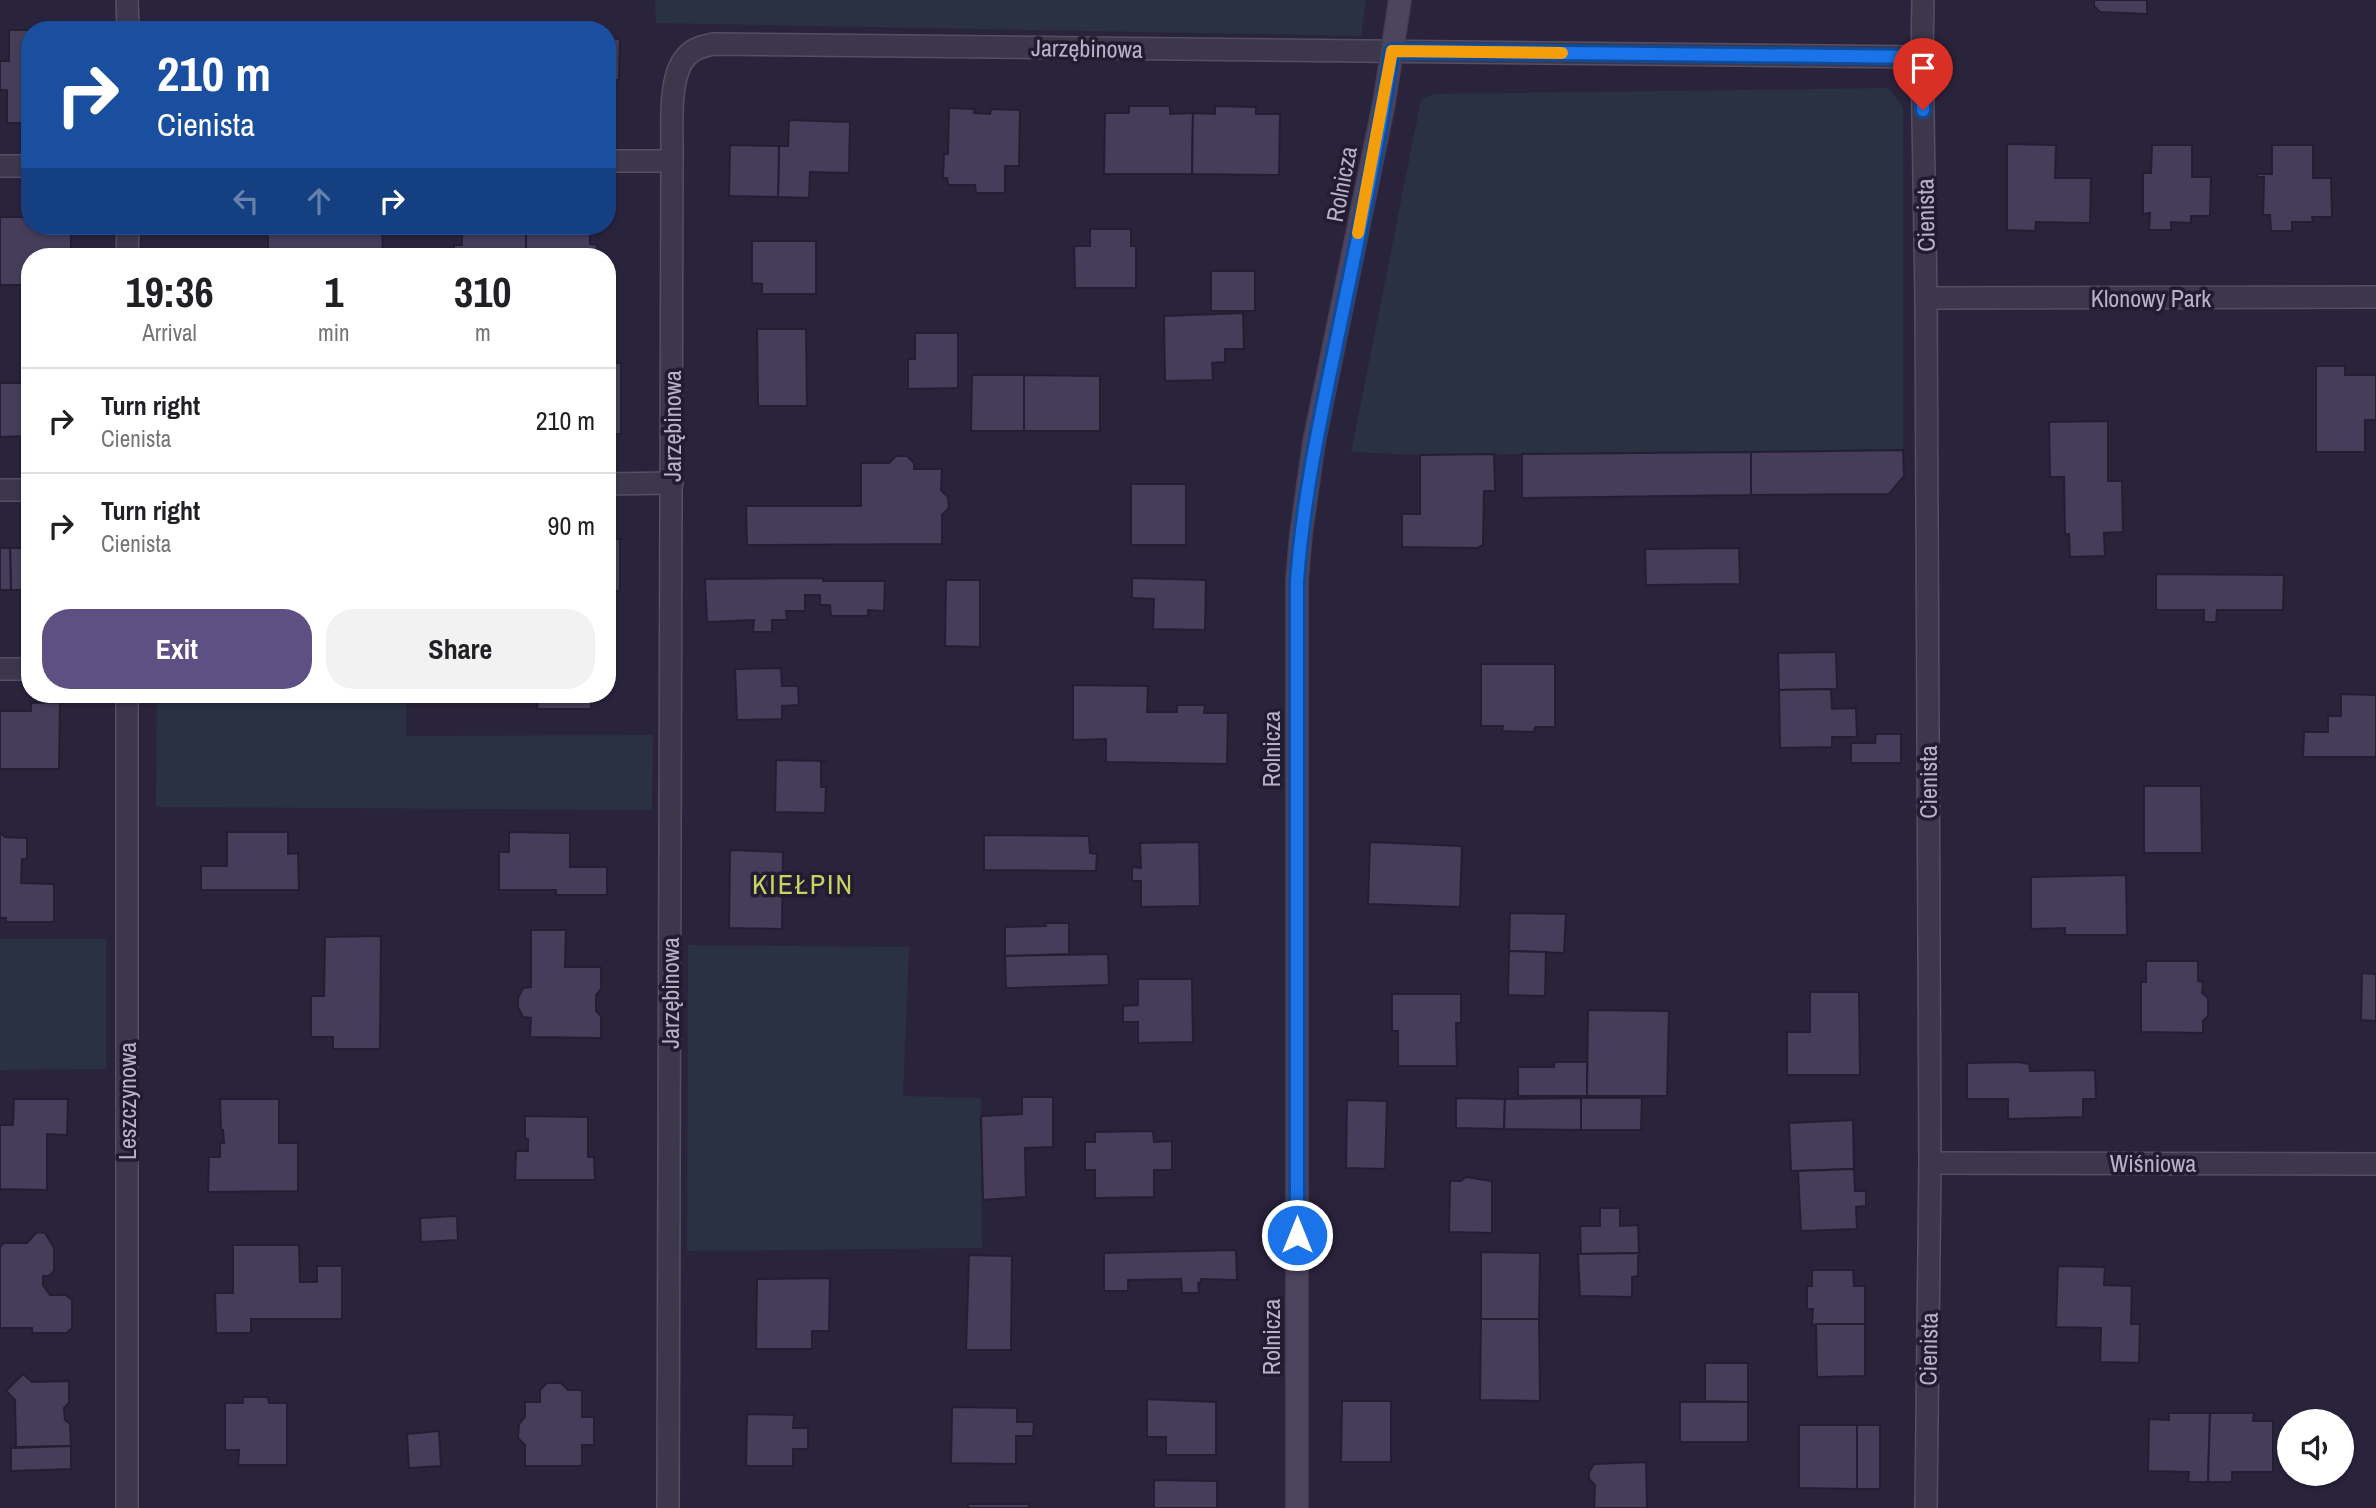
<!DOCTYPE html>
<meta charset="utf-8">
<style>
:root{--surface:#fff;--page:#f2f2f2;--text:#202124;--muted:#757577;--line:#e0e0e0;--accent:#5e5082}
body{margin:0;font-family:"Archivo Narrow",sans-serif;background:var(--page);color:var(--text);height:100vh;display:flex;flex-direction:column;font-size:26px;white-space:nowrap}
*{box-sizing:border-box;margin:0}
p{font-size:23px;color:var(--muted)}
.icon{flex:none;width:38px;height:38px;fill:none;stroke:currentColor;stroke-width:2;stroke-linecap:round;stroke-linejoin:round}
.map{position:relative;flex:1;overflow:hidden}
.details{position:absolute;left:21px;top:248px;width:595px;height:455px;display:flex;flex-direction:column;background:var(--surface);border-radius:28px;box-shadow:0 2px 5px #0004}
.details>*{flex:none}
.hud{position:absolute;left:21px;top:21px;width:595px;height:214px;border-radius:28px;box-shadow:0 2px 5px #0004;background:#1a4fa0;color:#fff;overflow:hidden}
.fabs{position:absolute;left:2277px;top:1409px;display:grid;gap:14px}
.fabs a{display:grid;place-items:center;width:77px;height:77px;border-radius:50%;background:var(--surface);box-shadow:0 2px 5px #0004;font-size:35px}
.pin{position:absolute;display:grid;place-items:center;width:60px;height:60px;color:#fff;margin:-72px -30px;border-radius:50% 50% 50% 0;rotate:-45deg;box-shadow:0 0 7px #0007}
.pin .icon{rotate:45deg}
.me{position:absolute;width:77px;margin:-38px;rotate:0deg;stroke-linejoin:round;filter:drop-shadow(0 0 5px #0008)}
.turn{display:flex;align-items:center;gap:24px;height:147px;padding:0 21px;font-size:32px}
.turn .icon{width:91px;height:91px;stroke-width:2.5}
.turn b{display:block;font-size:49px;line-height:60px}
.lanes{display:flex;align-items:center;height:66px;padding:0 21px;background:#0003;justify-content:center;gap:35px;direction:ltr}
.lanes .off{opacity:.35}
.eta{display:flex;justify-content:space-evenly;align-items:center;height:119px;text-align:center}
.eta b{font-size:42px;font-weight:700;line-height:49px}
.button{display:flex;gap:14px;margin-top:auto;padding:14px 21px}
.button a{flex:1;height:80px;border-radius:28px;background:var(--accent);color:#fff;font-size:28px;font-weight:700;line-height:80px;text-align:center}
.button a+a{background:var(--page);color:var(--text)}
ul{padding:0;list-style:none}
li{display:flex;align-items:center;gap:21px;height:105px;padding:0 21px;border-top:2px solid var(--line)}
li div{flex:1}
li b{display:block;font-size:26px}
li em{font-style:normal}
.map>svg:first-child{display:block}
</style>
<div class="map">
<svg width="2376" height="1508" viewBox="0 0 2376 1508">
<rect width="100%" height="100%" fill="#2a233c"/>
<g fill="#293142">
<path d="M655 0H1366L1361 36 656 23Z"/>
<path d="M1888 88 1903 107V450L1420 455 1351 452 1421 100 1434 94Z"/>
<path d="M157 695H406V736L653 735 652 810 156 807Z"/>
<path d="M0 939H106V1069L0 1070Z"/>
<path d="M688 945 909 947 903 1096 981 1098 982 1248 687 1251Z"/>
</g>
<g fill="#453d5a" stroke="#241e33" stroke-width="2">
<path d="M2094 0H2147V14L2100 12 2094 6Z"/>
<path d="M9 30H30V123H7V90H0V61H9Z"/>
<path d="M607 38 620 39 619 80H607Z"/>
<path d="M1129 106H1170V114L1193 113 1192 174H1104L1105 113H1129Z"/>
<path d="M1215 106 1256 107V114H1280L1279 175 1192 174 1193 113 1215 114Z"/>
<path d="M949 108 975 109 974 113 990 114 991 109 1020 110 1019 166H1005V193H976L975 185H948L947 178H943L944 154H948Z"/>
<path d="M789 120 850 122 849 173 810 172 809 198 778 197 779 146H788Z"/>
<path d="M2007 144 2056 145 2055 178H2091L2090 223 2036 222 2035 231 2007 230Z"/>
<path d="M730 145 779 146 778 197 729 196Z"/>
<path d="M2152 145H2192V177H2211L2210 216H2191V223L2171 222V230H2149L2150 213 2143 214V173H2151Z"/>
<path d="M2272 145H2313V178H2331L2332 217H2312L2313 222H2292V231H2271L2270 215H2263L2264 177H2257V174H2272Z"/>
<path d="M0 217H30V226H71V257H30V285H0Z"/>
<path d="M506 226H526V257H454V245H462V232H506Z"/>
<path d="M526 226H546V231H590V244L597 245 598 257H526Z"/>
<path d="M312 228H382L383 257H262V253H268V234H312Z"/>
<path d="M1090 229H1131V246H1136V288H1075L1074 246H1090Z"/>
<path d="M752 241H816V294H762V284L752 283Z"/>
<rect x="1211" y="271" width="44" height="40"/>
<path d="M1243 313 1244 349H1225V362L1212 363 1213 380 1165 381 1164 316Z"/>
<path d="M757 329H806L807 406H758Z"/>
<path d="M915 333H958V388L908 389V359H915Z"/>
<rect x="607" y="363" width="14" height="71"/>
<path d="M2316 366H2345V375H2376V420H2365V452H2316Z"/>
<path d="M972 375H1024V431H971Z"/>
<path d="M1024 375 1100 376V431H1024Z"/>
<path d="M26 376H30V436L0 437V383H27Z"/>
<path d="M2108 421V481H2122L2123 532 2104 533 2105 556 2070 557 2069 534H2065L2064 477H2050L2049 422Z"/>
<path d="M1903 450 1904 476 1889 494 1751 495V452Z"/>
<path d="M1751 452V495L1522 498V454Z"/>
<path d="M1494 454 1495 491H1484L1483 545 1477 548 1402 547V514H1420V455Z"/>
<path d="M896 456H907L914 463V469H942L941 490 948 497 949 508 942 515V544L747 545 746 506H861V463H889Z"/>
<rect x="1131" y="484" width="55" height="61"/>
<rect x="607" y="539" width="13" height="52"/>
<path d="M29 545H30V590H11L10 548H30Z"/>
<path d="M0 548H10L11 590H0Z"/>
<path d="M1739 548 1740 584 1646 585 1645 549Z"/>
<path d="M2156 574 2284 575 2283 610H2217L2216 622H2204V610H2156Z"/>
<path d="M823 578V581H885L884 611 868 610V616H831L830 605H820V595H805V611H786L787 620H772V632H753L754 620 707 622 705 579Z"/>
<path d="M1132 578 1206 580 1205 630 1153 629 1154 599 1132 598Z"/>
<path d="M946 580H980V647L945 646Z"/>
<path d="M1836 652 1837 689 1779 690 1778 653Z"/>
<path d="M1481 664H1555V727H1535L1534 732 1502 731 1503 726H1481Z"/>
<path d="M781 668 782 686H798L799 705 782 706V719L737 720 735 669Z"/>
<path d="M1073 685 1148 686 1147 712H1177V705H1205L1204 713H1228L1227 764 1106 762V739L1073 740Z"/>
<path d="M1831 689 1832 709 1856 708 1857 737H1832V747L1780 748 1779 690Z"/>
<path d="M2341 694 2376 695V757H2303L2304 732H2328V716H2341Z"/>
<path d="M538 695H591V709H537Z"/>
<path d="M60 702 59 769H0V711H31V703Z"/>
<path d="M1876 734H1901V763H1851V743H1875Z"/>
<path d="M776 760 826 761V763H821V787H826L825 813 775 812Z"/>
<path d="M2144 786H2201L2202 853H2144Z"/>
<path d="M0 832 5 837 27 838V859H22L21 883 54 884V922H6V918H0Z"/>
<path d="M227 832H288V854L298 853 299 890H201V866H227Z"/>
<path d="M509 832 570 833V867H607V895H556V890H499V852H509Z"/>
<path d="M984 835 1089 836 1090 853 1097 854 1096 871 984 870Z"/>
<path d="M1199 842 1200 906 1141 907V881H1132V867L1141 868 1140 843Z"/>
<path d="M1370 842 1462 846 1460 907 1368 904Z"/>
<path d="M730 850 783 852 782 929 729 928Z"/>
<path d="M2126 875 2127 935H2065V928L2031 929V877Z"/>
<path d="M1510 913 1566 914 1564 953 1509 951Z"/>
<path d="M1045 923H1069V954L1005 956V927L1046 926Z"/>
<path d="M531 930H566L565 967H601V989L596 995V1011L601 1016V1038L530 1037 531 1018 523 1017 518 1007V998L523 988 531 987Z"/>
<path d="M381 936 380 1049H333V1037H311V996H324L325 937Z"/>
<path d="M1509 951 1546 952 1545 996 1508 995Z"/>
<path d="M1108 954 1109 985 1006 988 1005 956Z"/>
<path d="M2146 961H2198V981L2203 982 2202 993 2208 998V1016L2203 1021V1033L2141 1032V982H2146Z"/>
<path d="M2362 973 2376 974V1021L2361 1020Z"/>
<path d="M1138 979H1192L1193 1042 1138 1043V1022H1123V1006L1138 1005Z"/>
<path d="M1810 992H1859L1860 1075H1787V1032H1810Z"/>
<path d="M1392 994H1461V1023H1456L1457 1066H1398V1031H1392Z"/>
<path d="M1588 1010 1669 1011 1667 1096H1587Z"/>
<path d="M1554 1062H1587V1096H1518V1067H1554Z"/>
<path d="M2019 1062 2029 1064 2030 1071 2095 1070 2096 1099H2083V1117L2008 1119V1099H1967V1063Z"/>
<path d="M1022 1097H1053V1147L1025 1148 1026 1197 983 1200 981 1116 1022 1114Z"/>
<path d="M1456 1098 1505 1099 1504 1129 1456 1128Z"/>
<path d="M1581 1098V1130L1504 1129 1505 1099Z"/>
<path d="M1581 1098H1642L1641 1130H1581Z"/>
<path d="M14 1099H68L67 1135 47 1134V1190L0 1189V1125H13Z"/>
<path d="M220 1099H279V1143H298V1191L208 1192 209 1157H220V1143H224L223 1130H221Z"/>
<path d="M1347 1100 1387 1101 1385 1169 1346 1168Z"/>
<path d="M525 1116 588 1117V1157H594L595 1180H515L516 1151H528V1139H525Z"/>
<path d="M1853 1120 1854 1169 1791 1171 1789 1123Z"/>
<path d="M1153 1131 1154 1142 1172 1141V1170H1154V1197L1095 1198V1170H1085V1142H1095V1132Z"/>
<path d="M1854 1169 1855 1191H1866V1206L1856 1207 1857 1229 1801 1231 1798 1171Z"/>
<path d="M1466 1177 1492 1181V1233L1449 1232 1450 1181H1461Z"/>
<path d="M1600 1208H1620V1226L1638 1225 1639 1253 1581 1254 1580 1226H1600Z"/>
<path d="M457 1216 458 1240 421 1242 420 1218Z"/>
<path d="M37 1232 45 1233 54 1248V1271L49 1276H43V1285L50 1295H66L72 1300V1328L67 1333H32V1328H0V1247L4 1243H27Z"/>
<path d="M233 1245H299L300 1282H317V1266H342V1319H251V1333H216L215 1293H233Z"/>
<path d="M1236 1250 1237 1280 1201 1279V1282L1198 1283 1199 1293H1182L1181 1279 1128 1280V1291H1104V1253Z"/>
<path d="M1481 1252 1540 1253 1539 1319H1481Z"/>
<path d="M1640 1253V1256H1638V1276L1632 1277V1297L1580 1296 1578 1254Z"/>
<path d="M969 1255 1012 1256 1011 1350H966Z"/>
<path d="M2058 1266 2105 1267 2104 1285 2132 1286 2131 1324H2140L2139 1363 2100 1362 2101 1328 2056 1327Z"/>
<path d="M1812 1270H1853L1854 1286H1865V1324L1812 1325 1813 1309H1807V1286H1812Z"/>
<path d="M830 1278 829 1331H812V1349H756L757 1279Z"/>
<path d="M1481 1319H1539L1540 1401 1480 1400Z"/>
<path d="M1816 1324H1865V1376L1817 1377Z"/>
<path d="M1705 1363H1748V1402L1705 1401Z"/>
<path d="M23 1374 32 1382 69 1381V1403L64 1408 65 1420 70 1424 71 1446 16 1447 15 1400 6 1391Z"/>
<path d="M547 1383H561L568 1390H582V1417H594V1445H582V1466H525V1445L518 1438 519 1424 525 1417V1402H540V1390Z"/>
<path d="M243 1397H268L269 1403H287V1465H238L239 1450H225V1403H243Z"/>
<path d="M1147 1399 1216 1402V1455H1166V1437H1147Z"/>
<path d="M1342 1401H1391V1462H1341Z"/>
<rect x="1680" y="1402" width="68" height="40"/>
<path d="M952 1407 1017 1408V1422H1034L1033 1436H1016V1464L951 1463Z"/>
<path d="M2169 1413H2210L2208 1482H2188L2189 1472 2148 1471 2149 1419 2169 1420Z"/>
<path d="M2210 1413H2254L2253 1421H2273V1472H2232V1482H2208Z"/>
<path d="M747 1414 794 1415 793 1428H808V1449H793V1466H746Z"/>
<path d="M1799 1425H1857V1489L1799 1488Z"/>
<rect x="1857" y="1425" width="23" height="64"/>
<path d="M439 1431 441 1466 409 1468 407 1434Z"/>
<path d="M71 1446V1469L11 1471V1448Z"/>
<path d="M1646 1462 1647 1508H1594L1595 1485 1589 1479V1472L1594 1464Z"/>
<path d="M1154 1480 1217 1481V1508H1154Z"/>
<rect x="968" y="1504" width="61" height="4"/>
</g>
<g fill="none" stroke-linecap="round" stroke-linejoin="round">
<defs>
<path id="lane" d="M0 669H30"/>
<g id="street">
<path d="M127 0 128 30"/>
<path d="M1923 0 1922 57 1926 298 1930 1163 1926 1508"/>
<path d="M607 161H672"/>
<path d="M0 166H30"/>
<path d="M127 257 128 226"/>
<path d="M1926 298 2376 297"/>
<path d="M607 484 672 483"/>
<path d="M0 490H30"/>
<path d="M1930 1163 2376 1164"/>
<path d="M127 1508V695"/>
<path d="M668 1508 672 161C673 133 666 73 689 54 696 47 705 46 714 44L1922 57"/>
</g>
<path id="secondary" d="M1297 1508V581L1301 534 1314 442 1384 103 1400 0"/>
</defs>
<use href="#lane" stroke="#554f64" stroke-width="24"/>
<use href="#street" stroke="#554f64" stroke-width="24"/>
<use href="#secondary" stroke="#433d52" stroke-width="24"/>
<use href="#lane" stroke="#3d374c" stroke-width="21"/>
<use href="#street" stroke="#3d374c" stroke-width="21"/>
<use href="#secondary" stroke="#4d455f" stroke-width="21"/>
</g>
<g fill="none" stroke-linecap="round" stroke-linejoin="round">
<defs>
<path id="route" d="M1297 1235V581C1303 499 1320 420 1337 339 1357 243 1378 147 1392 51L1922 57 1923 110"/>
</defs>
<use href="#route" stroke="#114b97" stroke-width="18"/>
<use href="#route" stroke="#1a73e8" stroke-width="12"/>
<path stroke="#f59e0b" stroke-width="12" d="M1358 233 1392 51 1562 53"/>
</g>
<g text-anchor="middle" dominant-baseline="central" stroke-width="7" stroke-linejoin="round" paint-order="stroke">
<g font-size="24" fill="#b9b2c7" stroke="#221c31">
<text transform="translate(1087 48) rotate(1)">Jarzębinowa</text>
<text transform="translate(1341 184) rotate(-79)">Rolnicza</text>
<text transform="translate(1925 215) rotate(-91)">Cienista</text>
<text x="2151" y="298">Klonowy Park</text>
<text transform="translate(672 426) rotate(-90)">Jarzębinowa</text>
<text transform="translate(1271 749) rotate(-90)">Rolnicza</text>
<text transform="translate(1928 782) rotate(-90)">Cienista</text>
<text transform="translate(670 993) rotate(-90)">Jarzębinowa</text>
<text transform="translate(127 1101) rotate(-90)">Leszczynowa</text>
<text x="2153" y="1163">Wiśniowa</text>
<text transform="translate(1271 1337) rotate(-90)">Rolnicza</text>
<text transform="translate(1928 1349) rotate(-89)">Cienista</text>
</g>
<g font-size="28" letter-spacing="2" fill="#c4d362" stroke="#221c31">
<text x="803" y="884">KIEŁPIN</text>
</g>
</g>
</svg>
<div class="fabs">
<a><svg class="icon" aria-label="sound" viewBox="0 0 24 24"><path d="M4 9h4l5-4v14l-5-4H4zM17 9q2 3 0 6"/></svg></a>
</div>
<div class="pin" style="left:1923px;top:110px;background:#d93025"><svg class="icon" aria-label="arrive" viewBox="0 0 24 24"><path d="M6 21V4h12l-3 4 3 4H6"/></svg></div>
<svg class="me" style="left:1297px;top:1235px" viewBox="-20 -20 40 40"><circle r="17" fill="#1a73e8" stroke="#fff" stroke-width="3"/><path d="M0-11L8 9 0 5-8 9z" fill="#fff"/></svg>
<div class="hud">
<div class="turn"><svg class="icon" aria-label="right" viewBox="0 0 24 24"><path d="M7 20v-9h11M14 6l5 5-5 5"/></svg><div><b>210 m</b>Cienista</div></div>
<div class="lanes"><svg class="icon off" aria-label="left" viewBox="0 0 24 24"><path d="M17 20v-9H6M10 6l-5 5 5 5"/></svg><svg class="icon off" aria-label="ahead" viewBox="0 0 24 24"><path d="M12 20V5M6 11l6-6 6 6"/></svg><svg class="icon" aria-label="right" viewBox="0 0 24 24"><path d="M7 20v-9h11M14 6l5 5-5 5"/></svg></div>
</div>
<section class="details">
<div class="eta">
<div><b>19:36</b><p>Arrival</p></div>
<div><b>1</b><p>min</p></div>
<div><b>310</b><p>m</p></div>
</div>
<ul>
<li><svg class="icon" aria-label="right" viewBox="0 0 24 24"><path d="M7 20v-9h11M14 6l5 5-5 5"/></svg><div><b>Turn right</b><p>Cienista</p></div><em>210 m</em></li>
<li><svg class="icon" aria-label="right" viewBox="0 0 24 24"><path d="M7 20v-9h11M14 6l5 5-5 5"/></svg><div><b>Turn right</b><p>Cienista</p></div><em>90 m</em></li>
</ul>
<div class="button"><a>Exit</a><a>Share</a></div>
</section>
</div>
